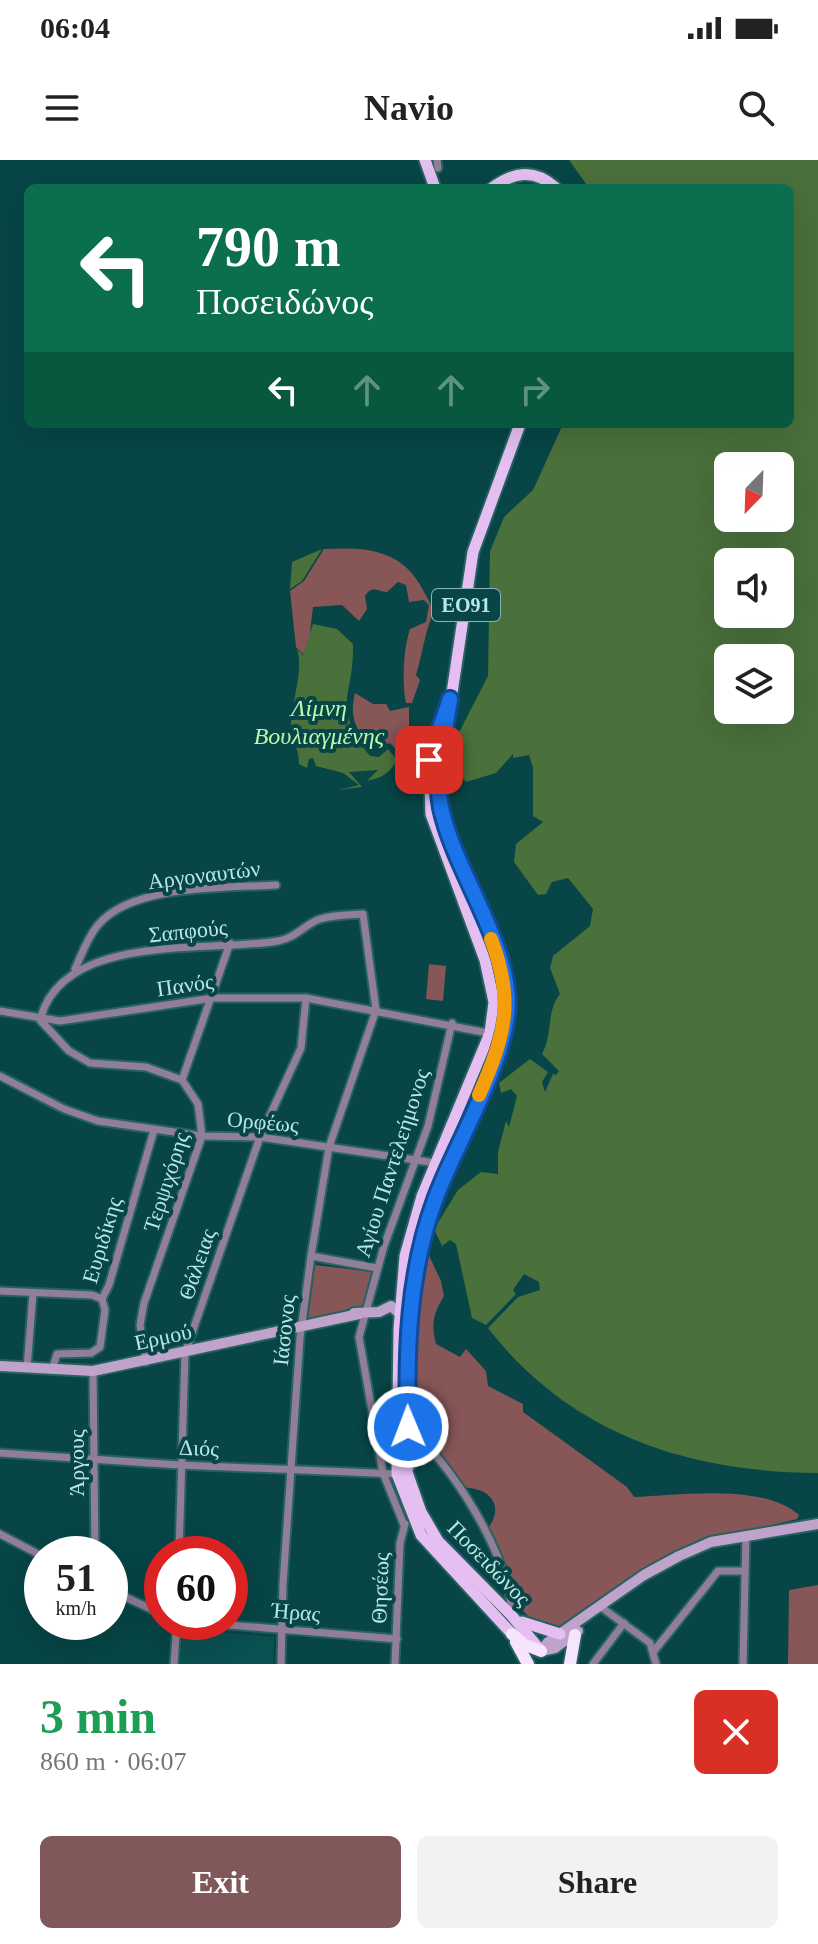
<!DOCTYPE html>
<meta charset="utf-8">
<style>
:root{--surface:#fff;--page:#f2f2f2;--text:#222;--muted:#767676;--accent:#81585a}
body{margin:0;font-family:"Times New Roman",serif;background:var(--page);color:var(--text);height:100vh;display:flex;flex-direction:column;font-size:30px;white-space:nowrap}
*{box-sizing:border-box;margin:0}
p{font-size:26px;color:var(--muted)}
.icon{flex:none;width:44px;height:44px;fill:none;stroke:currentColor;stroke-width:2;stroke-linecap:round;stroke-linejoin:round}
.map{position:relative;height:1504px;overflow:hidden}
.sheet{display:flex;flex-direction:column;background:var(--surface);flex:1}
.sheet>*{flex:none}
.hud{position:absolute;left:24px;top:24px;width:770px;height:244px;border-radius:12px;box-shadow:0 8px 32px #0002;background:#0b6e4f;color:#fff;overflow:hidden}
.needle{width:52px;rotate:203deg}
.tools{position:absolute;left:714px;top:292px;display:grid;gap:16px}
.tools a{display:grid;place-items:center;width:80px;height:80px;border-radius:12px;background:var(--surface);box-shadow:0 8px 32px #0002;font-size:40px}
.speed{position:absolute;left:24px;top:1376px;display:flex;gap:16px;font-size:40px;font-weight:700;text-align:center}
.speed>*{display:grid;place-content:center;width:104px;height:104px;border-radius:50%;background:var(--surface);box-shadow:0 8px 32px #0002;line-height:1}
.speed small{font-size:20px;font-weight:400}
.speed .limit{border:12px solid #d22;background:#fff;color:#111}
.pin{position:absolute;display:grid;place-items:center;width:68px;height:68px;color:#fff;margin:-34px;border-radius:16px;box-shadow:0 4px 12px #0006}
.me{position:absolute;width:88px;margin:-44px;rotate:359deg;stroke-linejoin:round;filter:drop-shadow(0 0 6px #0008)}
.turn{display:flex;align-items:center;gap:28px;height:168px;padding:0 40px;font-size:36px}
.turn .icon{width:104px;height:104px;stroke-width:2.5}
.turn b{display:block;font-size:56px;line-height:68px}
.lanes{display:flex;align-items:center;height:76px;padding:0 40px;background:#0003;justify-content:center;gap:40px;direction:ltr}
.lanes .off{opacity:.35}
.round{display:grid;place-items:center;flex:none;width:84px;height:84px;border-radius:12px;background:var(--page)}
.overview{display:flex;align-items:center;justify-content:space-between;height:136px;padding:0 40px}
h1{font-size:48px;font-weight:700;line-height:60px;color:#1e9e55}
.button{display:flex;gap:16px;margin-top:auto;padding:16px 40px}
.button a{flex:1;height:92px;border-radius:12px;background:var(--accent);color:#fff;font-size:32px;font-weight:700;line-height:92px;text-align:center}
.button a+a{background:var(--page);color:var(--text)}
.status{display:flex;justify-content:space-between;align-items:center;height:56px;padding:0 40px;background:var(--surface);direction:ltr}
.status svg{height:22px;fill:currentColor}
header{display:flex;justify-content:space-between;align-items:center;height:104px;padding:0 40px;background:var(--surface);font-size:36px;font-weight:700}
.map>svg:first-child{display:block}
</style>
<div class="status"><b>06:04</b><svg viewBox="0 0 49 12"><path d="M0 12V9h3v3zM5 12V6h3v6zM10 12V3h3v9zM15 12V0h3v12zM26 1h20v11H26zM47 4h2v5h-2z"/></svg></div>
<header><svg class="icon" aria-label="menu" viewBox="0 0 24 24"><path d="M4 6h16M4 12h16M4 18h16"/></svg>Navio<svg class="icon" aria-label="search" viewBox="0 0 24 24"><circle cx="10" cy="10" r="6"/><path d="M15 15l6 6"/></svg></header>
<div class="map">
<svg width="818" height="1504" viewBox="0 0 818 1504">
<rect width="100%" height="100%" fill="#074546"/>
<path fill="#0a5152" d="M179 1469 274 1477 273 1504H178Z"/>
<g fill="#875657">
<path d="M324 389C366 387 402 389 423 430 427 438 432 444 433 453 425 472 422 495 416 515L420 520 412 543H406C402 523 403 490 410 469L426 462 429 445 424 440 409 442 406 425 398 422 387 432C376 431 372 425 365 436L367 449 359 461 342 445 313 447 309 481 303 494 296 487 290 431 304 421Z"/>
<path d="M355 533 373 544H386L390 551 409 547V574L399 593 390 583 371 589C356 569 349 558 355 533Z"/>
<path d="M429 804 446 806 443 841 426 839Z"/>
<path d="M425 1087 441 1121 444 1136C433 1154 431 1164 436 1184L460 1197 466 1189 486 1211 488 1226 523 1244V1252L627 1327 634 1337C679 1335 764 1323 799 1355L797 1359 713 1379 559 1467C505 1464 509 1406 488 1368 506 1345 488 1326 461 1328 444 1306 433 1285 412 1266L414 1161Z"/>
<path d="M315 1105 373 1112 365 1145 308 1159Z"/>
<path d="M818 1425V1504H788L789 1430Z"/>
</g>
<g fill="#4a703c" fill-rule="evenodd">
<path d="M569 0H818V1313C687 1312 570 1274 488 1168L518 1137 540 1130 539 1122 524 1114 513 1130 516 1134 486 1165 472 1158 456 1084 450 1080 442 1086 434 1069 458 1030 481 1012 498 1014V992L506 961 509 967 517 936 511 929 501 933 499 923 530 899 548 912 542 922 545 932 553 914 556 915 559 911 542 894C553 874 546 851 560 834L550 808 553 796 590 766 593 749 568 718 552 722 546 734 538 735 514 702 516 684 543 662 533 656V608L529 595 513 598V594L496 613 466 622 451 601 452 586 488 516 490 391 504 357 533 330 563 264H790V28H589ZM728 306H780V358H728ZM728 402H780V454H728ZM728 498H780V550H728Z"/>
<path d="M322 389 302 421 290 429 292 402Z"/>
<path d="M313 464 337 469 353 484C354 540 330 543 370 596L379 597 388 589 397 600C389 614 383 617 367 621L378 610 349 612 362 627 338 630 359 625 343 613 316 606 313 598 309 599 307 608 299 604C299 588 291 578 291 563 292 539 304 511 297 489L303 495Z"/>
</g>
<g fill="none" stroke-linecap="round" stroke-linejoin="round">
<defs>
<g id="street">
<path d="M437 0 438 8"/>
<path d="M75 809C82 794 87 778 98 765 132 724 227 728 276 725"/>
<path d="M0 851 60 861 213 838H306L493 874"/>
<path d="M0 916 64 949 98 961 202 976 260 977 436 1003"/>
<path d="M182 920 230 783"/>
<path d="M311 1096 377 1108"/>
<path d="M0 1131 92 1135 102 1139"/>
<path d="M146 1202 140 1165 144 1143 202 976 198 944 182 920 146 907 90 903 69 891 40 860C62 771 210 793 278 781 296 778 305 764 320 759 333 755 350 755 363 754L376 850 329 987 311 1096 300 1178 283 1424 281 1504"/>
<path d="M27 1208 33 1133"/>
<path d="M52 1210 57 1194 91 1193 100 1187 105 1150 102 1139 109 1125 154 970"/>
<path d="M93 1211 95 1394"/>
<path d="M408 1267C453 1305 508 1394 512 1453"/>
<path d="M0 1293 180 1305 397 1314"/>
<path d="M409 1309 419 1297 436 1294"/>
<path d="M404 1365 383 1313 359 1177 384 1086 428 966 452 863"/>
<path d="M0 1374 42 1396"/>
<path d="M179 1394 185 1193 260 977 301 888 306 838"/>
<path d="M110 1430 162 1454"/>
<path d="M601 1447 650 1483 656 1504"/>
<path d="M193 1462 397 1479"/>
<path d="M654 1491 718 1411H744"/>
<path d="M174 1504 177 1462"/>
<path d="M395 1504 400 1383 405 1364"/>
<path d="M593 1504 624 1463"/>
<path d="M743 1504 746 1375"/>
</g>
<g id="secondary">
<path d="M354 1153 379 1152 391 1146 400 1154"/>
<path d="M0 1206 93 1211 359 1154"/>
<path d="M541 1491 548 1482 644 1415 679 1396 711 1382 818 1364"/>
<path d="M541 1491 555 1488 578 1471"/>
</g>
<g id="primary">
<path d="M425 0 435 28"/>
<path d="M492 28C514 12 534 8 556 28"/>
<path d="M520 264 473 392 439 620 442 651 502 811 508 843 502 877 435 1040 419 1094 410 1154 407 1312 421 1352 438 1381 512 1456 541 1491"/>
<path d="M442 558 429 600 431 654 485 800 494 842 490 873 422 1036 405 1096 399 1169 397 1314 421 1375 512 1474"/>
<path d="M410 611H422L429 600"/>
<path d="M522 1462 560 1474"/>
</g>
<g id="highway">
<path d="M512 1474 523 1484 541 1491"/>
<path d="M516 1482 528 1504"/>
<path d="M570 1504 575 1475"/>
</g>
</defs>
<use href="#street" stroke="#276263" stroke-width="11"/>
<use href="#secondary" stroke="#276263" stroke-width="14"/>
<use href="#primary" stroke="#276263" stroke-width="15"/>
<use href="#highway" stroke="#276263" stroke-width="16"/>
<use href="#street" stroke="#917e97" stroke-width="7"/>
<use href="#secondary" stroke="#c0a3ca" stroke-width="10"/>
<use href="#primary" stroke="#e5bff2" stroke-width="11"/>
<use href="#highway" stroke="#f7e4fd" stroke-width="12"/>
</g>
<g fill="none" stroke-linecap="round" stroke-linejoin="round">
<defs>
<path id="route" d="M408 1267C406 1191 408 1113 435 1040 455 984 508 900 508 842 507 780 454 709 441 648 434 613 445 574 450 539L429 600"/>
</defs>
<use href="#route" stroke="#114b97" stroke-width="20"/>
<use href="#route" stroke="#1a73e8" stroke-width="14"/>
<path stroke="#f59e0b" stroke-width="14" d="M479 935C505 875 515 842 491 779"/>
</g>
<g text-anchor="middle" dominant-baseline="central" stroke-width="8" stroke-linejoin="round" paint-order="stroke">
<rect fill="#074546" stroke="#84b6b7" stroke-width="2" x="432" y="429" width="68" height="32" rx="6"/>
<g font-size="20" font-weight="bold" fill="#b9e7e7">
<text x="466" y="445">ΕΟ91</text>
</g>
<g font-size="22" fill="#b9e7e7" stroke="#074546">
<text transform="translate(204 715) rotate(-7)">Αργοναυτών</text>
<text transform="translate(188 771) rotate(-6)">Σαπφούς</text>
<text transform="translate(185 825) rotate(-8)">Πανός</text>
<text transform="translate(263 962) rotate(5)">Ορφέως</text>
<text transform="translate(392 1003) rotate(-72)">Αγίου Παντελεήμονος</text>
<text transform="translate(166 1022) rotate(-72)">Τερψιχόρης</text>
<text transform="translate(102 1080) rotate(-73)">Ευριδίκης</text>
<text transform="translate(197 1104) rotate(-71)">Θάλειας</text>
<text transform="translate(284 1170) rotate(-84)">Ιάσονος</text>
<text transform="translate(163 1177) rotate(-12)">Ερμού</text>
<text transform="translate(199 1288) rotate(2)">Διός</text>
<text transform="translate(76 1303) rotate(-90)">Άργους</text>
<text transform="translate(489 1403) rotate(46)">Ποσειδώνος</text>
<text transform="translate(380 1428) rotate(-88)">Θησέως</text>
<text transform="translate(296 1452) rotate(5)">Ήρας</text>
</g>
<g font-size="24" font-style="italic" fill="#bdf7a9" stroke="#074546">
<text x="319" y="548">Λίμνη<tspan x="319" dy="28">Βουλιαγμένης</tspan></text>
</g>
</g>
</svg>
<div class="tools">
<a><svg class="needle" viewBox="-14 -14 28 28"><path d="M0-13l5 13h-10z" fill="#e53935"/><path d="M0 13l5-13h-10z" fill="#767676"/></svg></a>
<a><svg class="icon" aria-label="sound" viewBox="0 0 24 24"><path d="M4 9h4l5-4v14l-5-4H4zM17 9q2 3 0 6"/></svg></a>
<a><svg class="icon" aria-label="layers" viewBox="0 0 24 24"><path d="M12 4l9 5-9 5-9-5zM3 14l9 5 9-5"/></svg></a>
</div>
<div class="speed"><div>51<small>km/h</small></div><div class="limit">60</div></div>
<div class="pin" style="left:429px;top:600px;background:#d93025"><svg class="icon" aria-label="arrive" viewBox="0 0 24 24"><path d="M6 21V4h12l-3 4 3 4H6"/></svg></div>
<svg class="me" style="left:408px;top:1267px" viewBox="-20 -20 40 40"><circle r="17" fill="#1a73e8" stroke="#fff" stroke-width="3"/><path d="M0-11L8 9 0 5-8 9z" fill="#fff"/></svg>
<div class="hud">
<div class="turn"><svg class="icon" aria-label="left" viewBox="0 0 24 24"><path d="M17 20v-9H6M10 6l-5 5 5 5"/></svg><div><b>790 m</b>Ποσειδώνος</div></div>
<div class="lanes"><svg class="icon" aria-label="left" viewBox="0 0 24 24"><path d="M17 20v-9H6M10 6l-5 5 5 5"/></svg><svg class="icon off" aria-label="ahead" viewBox="0 0 24 24"><path d="M12 20V5M6 11l6-6 6 6"/></svg><svg class="icon off" aria-label="ahead" viewBox="0 0 24 24"><path d="M12 20V5M6 11l6-6 6 6"/></svg><svg class="icon off" aria-label="right" viewBox="0 0 24 24"><path d="M7 20v-9h11M14 6l5 5-5 5"/></svg></div>
</div>
</div>
<section class="sheet">
<div class="overview"><div><h1>3 min</h1><p>860 m · 06:07</p></div><a class="round" style="background:#d93025;color:#fff"><svg class="icon" aria-label="close" viewBox="0 0 24 24"><path d="M6 6l12 12M18 6L6 18"/></svg></a></div>
<div class="button"><a>Exit</a><a>Share</a></div>
</section>
